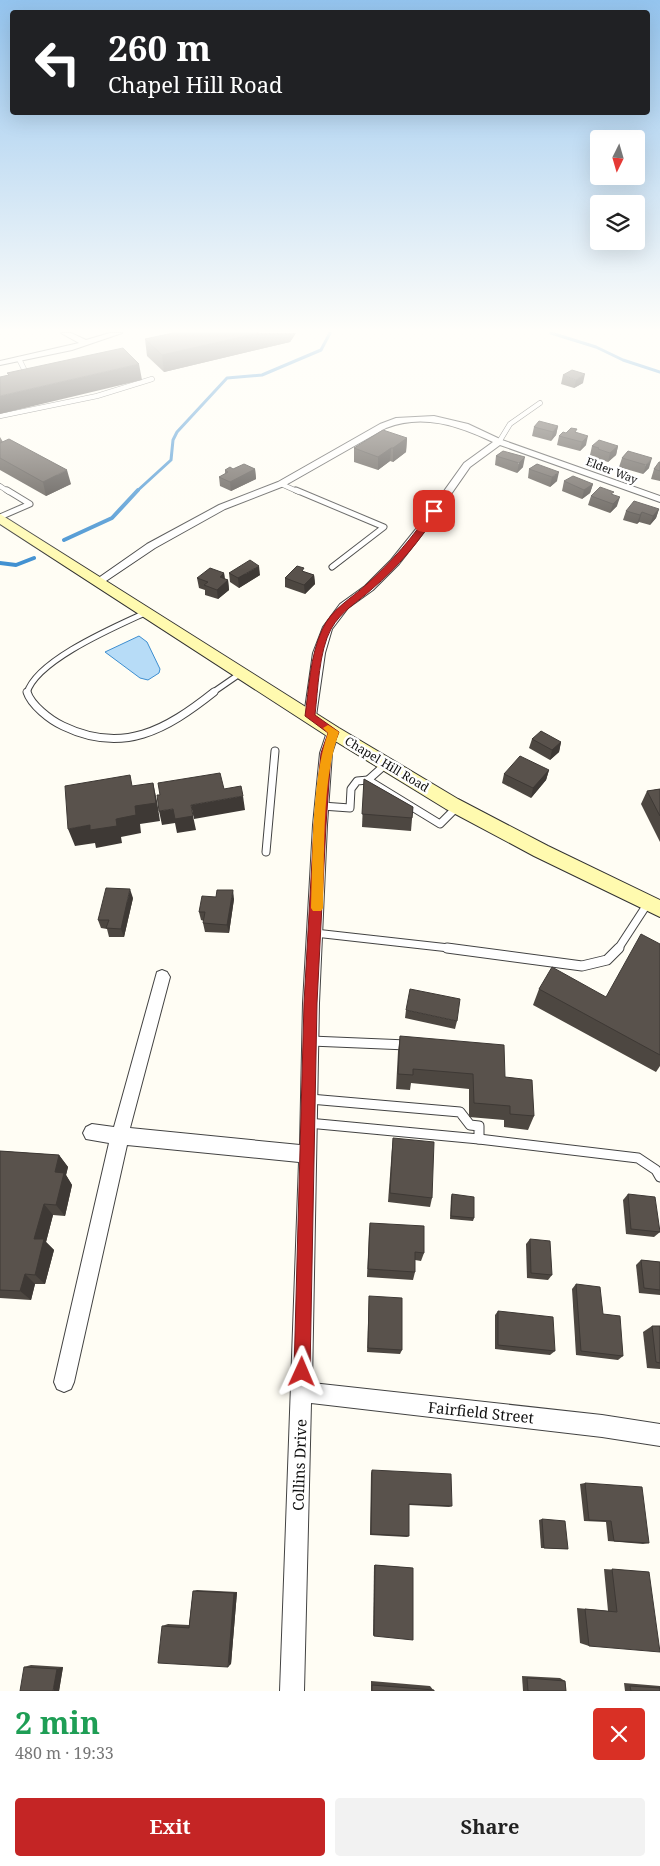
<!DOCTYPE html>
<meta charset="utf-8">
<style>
:root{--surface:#fff;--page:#f2f2f2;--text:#222;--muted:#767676;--accent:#c42525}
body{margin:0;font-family:"Noto Serif",serif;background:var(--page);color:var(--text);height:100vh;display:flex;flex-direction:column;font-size:19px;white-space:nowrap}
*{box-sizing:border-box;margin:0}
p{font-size:16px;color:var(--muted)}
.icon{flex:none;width:28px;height:28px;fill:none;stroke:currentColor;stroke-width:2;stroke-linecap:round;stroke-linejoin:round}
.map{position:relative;height:1691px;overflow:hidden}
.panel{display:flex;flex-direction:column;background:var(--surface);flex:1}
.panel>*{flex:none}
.banner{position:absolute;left:10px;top:10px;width:640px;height:105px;border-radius:5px;box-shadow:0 5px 20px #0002;background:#202124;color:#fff;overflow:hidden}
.needle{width:32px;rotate:185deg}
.tools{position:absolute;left:590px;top:130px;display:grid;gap:10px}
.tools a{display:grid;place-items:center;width:55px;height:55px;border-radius:5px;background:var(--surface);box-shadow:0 5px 20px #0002;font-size:25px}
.pin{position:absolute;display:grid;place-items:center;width:42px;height:42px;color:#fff;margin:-21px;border-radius:10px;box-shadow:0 2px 8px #0006}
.me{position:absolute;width:55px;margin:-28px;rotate:1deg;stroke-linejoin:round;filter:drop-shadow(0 0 4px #0008)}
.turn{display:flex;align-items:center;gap:18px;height:105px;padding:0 15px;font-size:22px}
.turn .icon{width:65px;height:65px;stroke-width:2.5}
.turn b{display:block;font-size:35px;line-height:42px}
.round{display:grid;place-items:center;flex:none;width:52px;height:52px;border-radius:5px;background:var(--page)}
.summary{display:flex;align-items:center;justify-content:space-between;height:85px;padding:0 15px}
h1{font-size:30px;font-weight:700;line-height:38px;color:#1e9e55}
.cta{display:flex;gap:10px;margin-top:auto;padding:10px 15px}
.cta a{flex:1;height:58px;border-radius:5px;background:var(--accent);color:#fff;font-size:20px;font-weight:700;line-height:58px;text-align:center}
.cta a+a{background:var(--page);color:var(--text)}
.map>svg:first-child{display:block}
</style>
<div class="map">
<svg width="660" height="1691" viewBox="0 0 660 1691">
<rect width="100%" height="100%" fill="#fffdf4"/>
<path fill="#b7dcf7" stroke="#3d8ed0" d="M139 636 147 642 160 669 159 673 148 680 140 678 105 652Z"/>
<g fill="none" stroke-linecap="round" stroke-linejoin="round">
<g stroke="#3d8ed0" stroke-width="3">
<path d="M551 333 596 347 623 360 660 372"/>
<path d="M136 492 171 460 173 440 177 432 227 378 262 375 321 350 330 333"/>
</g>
<g stroke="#3d8ed0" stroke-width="4">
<path d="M64 540 112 518 138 490"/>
<path d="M0 563 16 565 34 558"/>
</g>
<defs>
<g id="service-far3">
<path d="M19 359 24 369"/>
<path d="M0 416 97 396 152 379"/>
<path d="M499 442 510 424 540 403"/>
<path d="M281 484 299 492"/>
<path d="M0 486 9 492"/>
</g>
<g id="service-far2">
<path d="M296 490 384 527 332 567"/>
<path d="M0 517 30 504 7 490"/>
<path d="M27 693C36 660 117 626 147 612"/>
<path d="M212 693 241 673"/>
</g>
<g id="service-far1">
<path d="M27 692C31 705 50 720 63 726 123 755 166 730 214 692"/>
<path d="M386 764 368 780 440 824 457 807"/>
<path d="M322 806 350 808 351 789 357 781 368 780"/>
<path d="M266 852 275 751"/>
<path d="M315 933 458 949"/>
<path d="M618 949 648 903"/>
</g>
<g id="service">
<path d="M447 948 582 966 607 960 619 948"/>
<path d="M311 1041 407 1045"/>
<path d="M310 1099 460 1112 470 1125 479 1126V1139"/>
<path d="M308 1123 479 1139 638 1158 656 1170 660 1177"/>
</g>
<g id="minor">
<path d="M61 333H71L86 340 110 333H122L72 350 0 365V361L79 343Z"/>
<path d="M434 416 468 424 502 440 660 496V502L500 445 470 467 431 523 399 564 373 590 348 608 332 629 325 653 316 716 310 720 304 716 313 653 323 627 340 604 365 586 391 560 424 519 464 463 493 442C459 426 423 413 386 428L284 486 225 509 155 548 103 583 99 584 94 581 147 544 219 505 278 482 380 424 396 418Z"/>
<path d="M333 728 339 732 332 753 327 825 319 1003 312 1383 602 1415 660 1424V1446L602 1437 311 1403 304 1691H280L299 1162 127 1145 74 1382 71 1389 64 1392 57 1389 54 1382 109 1143 86 1139 83 1133 86 1127 92 1124 114 1127 157 972 162 970 167 972 170 977 130 1128 300 1145 303 1003 313 825 320 753 327 732Z"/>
</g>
<path id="secondary" d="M0 514 339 728 458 799 548 846 660 900V917L534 856 446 809 327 736 0 524Z"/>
</defs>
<use href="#service-far3" stroke="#434343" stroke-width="5.5"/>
<use href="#service-far2" stroke="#434343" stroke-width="7"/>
<use href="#service-far1" stroke="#434343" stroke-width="9"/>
<use href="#service" stroke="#434343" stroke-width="11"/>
<use href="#minor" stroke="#434343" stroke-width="2"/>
<use href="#secondary" stroke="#323232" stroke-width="2"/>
<use href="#service-far3" stroke="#fff" stroke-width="4.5"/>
<use href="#service-far2" stroke="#fff" stroke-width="5"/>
<use href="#service-far1" stroke="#fff" stroke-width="7"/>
<use href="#service" stroke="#fff" stroke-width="9"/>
<use href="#minor" fill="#fff" fill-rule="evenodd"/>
<use href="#secondary" fill="#fffaaf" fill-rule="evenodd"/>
</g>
<g fill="#4d4741">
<path d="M173 333H296L290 342 164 372 147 356 145 339Z"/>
<path d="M563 375 583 383 574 388 561 384Z"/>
<path d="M558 426 556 435 551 441 532 436 534 427Z"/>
<path d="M576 432 586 445 580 451 557 445 559 436 566 433Z"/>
<path d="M0 437 3 442 71 484 46 496 0 470Z"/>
<path d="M407 438 406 452 393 462 390 461 378 470 354 462V448Z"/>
<path d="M592 446H618L616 455 608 462 595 458 596 457 590 455Z"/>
<path d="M503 451 523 467 517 473 495 465 496 456Z"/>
<path d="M628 451 649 468 643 474 619 467 622 458Z"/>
<path d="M660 462V481L651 479 654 469Z"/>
<path d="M537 464 557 481 550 487 528 478 529 469Z"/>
<path d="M255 469 256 479 231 491 220 486 219 477 225 474V470Z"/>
<path d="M564 481 593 484 590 493 582 499 562 491Z"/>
<path d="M613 495 617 506 610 513 588 505 591 496Z"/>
<path d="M659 509 656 518 650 525 639 522 637 524 623 520 626 511Z"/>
<path d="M304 572 314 575 315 584 305 594 285 587V578Z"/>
<path d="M224 573 225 579 228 580 229 590 218 599 205 595V590L199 588 197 578Z"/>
<path d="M229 573 260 575 239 588 230 582Z"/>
<path d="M532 739 561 742 559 752 550 760 529 748Z"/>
<path d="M549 770 546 780 531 798 502 783 504 774Z"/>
<path d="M364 779 413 807 411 831 362 827Z"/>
<path d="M660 789V842L641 804 647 791Z"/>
<path d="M133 898 124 937H109L107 929 101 928 98 920Z"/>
<path d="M234 899 229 933 205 932 203 923 204 921 201 920 199 912Z"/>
<path d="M660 944V1066L656 1072 533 1005 539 989 606 997Z"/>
<path d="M406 1010 457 1021 455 1029 405 1018Z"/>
<path d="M400 1036 505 1077 534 1116 528 1130 504 1127V1120L469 1117V1089L411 1083 410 1090 396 1089 398 1051Z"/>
<path d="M393 1138 432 1198 430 1207 388 1202 392 1148Z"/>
<path d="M0 1151 59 1155 68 1167 66 1175 72 1185 65 1216 53 1215 46 1242 54 1250 45 1284H35L31 1300 0 1298Z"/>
<path d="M452 1194 474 1218 473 1221 450 1219 451 1197Z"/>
<path d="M628 1194 660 1232 654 1237 626 1234 623 1200Z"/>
<path d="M370 1223 424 1253 421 1261 415 1260V1272L413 1280 367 1277 369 1231Z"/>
<path d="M530 1239 552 1275 548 1280 527 1278 526 1244Z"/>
<path d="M641 1260 660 1262V1295L639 1293 636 1265Z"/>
<path d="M576 1284 603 1314 623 1356 618 1360 576 1355 572 1289Z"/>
<path d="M369 1296 402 1350 400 1354 367 1352Z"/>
<path d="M498 1311 555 1351 550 1355 495 1349V1315Z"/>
<path d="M652 1326H660V1369L647 1368 643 1332Z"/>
<path d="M372 1470 452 1506 449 1507 409 1505V1536L407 1537 370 1535 371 1473Z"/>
<path d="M585 1483 649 1543 643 1544 608 1541 606 1522 584 1521 580 1484Z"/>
<path d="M542 1519 568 1549 541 1548 539 1520Z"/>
<path d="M374 1565 413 1568 374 1636 373 1635Z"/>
<path d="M604 1569 649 1572 589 1646 580 1643 577 1608 608 1611Z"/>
<path d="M197 1590 237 1592 231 1664 162 1626 168 1624 189 1625 193 1591Z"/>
<path d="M31 1665 63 1667 59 1691 24 1667Z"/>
<path d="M522 1676 560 1678 565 1681 566 1691H523Z"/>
<path d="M371 1681 430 1686 434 1691H371Z"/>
<path d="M624 1683 660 1686V1691H625Z"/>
</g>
<g fill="#3e3935">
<path d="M259 333H296L290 342 164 372 162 355Z"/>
<path d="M139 364 142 380 0 414V396Z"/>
<path d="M585 374 583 383 574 388 576 380Z"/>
<path d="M558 426 556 435 551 441 553 432Z"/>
<path d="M588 436 586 445 580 451 582 442Z"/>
<path d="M407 438 406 452 393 462V448Z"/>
<path d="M618 446 616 455 608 462 610 453Z"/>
<path d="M391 448 390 461 378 470V457Z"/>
<path d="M525 457 523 467 517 473 519 463Z"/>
<path d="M652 458 649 468 643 474 646 465Z"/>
<path d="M255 469 256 479 231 491 230 482Z"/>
<path d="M67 470 71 484 46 496 43 482Z"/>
<path d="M559 472 557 481 550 487 552 477Z"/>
<path d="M593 484 590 493 582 499 584 490Z"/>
<path d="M620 497 617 506 610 513 613 504Z"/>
<path d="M659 509 656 518 650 525 653 516Z"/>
<path d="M642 512 639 522 637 524 640 515Z"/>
<path d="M259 566 260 575 239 588 238 578Z"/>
<path d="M224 573 225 583 220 577Z"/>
<path d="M314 575 315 584 305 594 304 585Z"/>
<path d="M228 580 229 590 218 599 217 590Z"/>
<path d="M561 742 559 752 550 760 552 750Z"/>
<path d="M549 770 546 780 531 798 533 788Z"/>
<path d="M153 783 157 801 160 821 140 824 141 833 121 837 122 843 96 848 95 843 75 846 68 829 116 819 135 806Z"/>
<path d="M243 796 245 810 194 819 191 805Z"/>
<path d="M173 809 193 816 196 830 177 833 175 823 162 825 159 811Z"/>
<path d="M130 889 133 898 124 937 121 929Z"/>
<path d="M233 890 234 899 229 933 227 925Z"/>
<path d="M59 1155 68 1167 66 1175 72 1185 65 1216 56 1205 55 1172Z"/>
<path d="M44 1204 53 1215 46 1242 54 1250 45 1284 35 1275 34 1239Z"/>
<path d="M25 1274 35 1284 31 1300 20 1291Z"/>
<path d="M237 1592 231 1664 228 1667 234 1593Z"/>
<path d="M63 1667 59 1691H53L57 1669Z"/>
</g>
<g fill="#59524c" stroke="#3e3935">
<path d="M173 333H259L162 355 145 339Z"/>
<path d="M123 348 139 364 0 396V377L9 375 7 373Z"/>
<path d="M572 370 585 374 576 380 563 375Z"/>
<path d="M539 421 558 426 553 432 534 427Z"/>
<path d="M571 428 577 429 575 432 588 436 582 442 559 436 563 432 566 433Z"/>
<path d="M383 430 407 438 393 448H391L378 457 354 448Z"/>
<path d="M9 439 67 470 43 482 0 458V443Z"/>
<path d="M599 440 618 446 610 453 598 449 599 448 592 446Z"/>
<path d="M503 451 525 457 519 463 496 456Z"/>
<path d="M628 451 652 458 646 465 622 458Z"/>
<path d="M659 462H660V471L654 469Z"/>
<path d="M244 464 255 469 230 482 219 477 228 472 225 470 230 467 233 469Z"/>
<path d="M537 464 559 472 552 477 529 469Z"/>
<path d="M573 476 593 484 584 490 564 481Z"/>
<path d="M600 487 614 492 611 494 620 497 613 504 591 496Z"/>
<path d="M634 501 659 509 653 516 642 512 640 515 626 511Z"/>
<path d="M250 560 259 566 238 578 229 573Z"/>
<path d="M297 566 304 568 302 571 314 575 304 585 285 578Z"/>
<path d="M210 568 224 573 220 577 228 580 217 590 204 585 208 582 197 578Z"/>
<path d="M541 731 561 742 552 750 532 739Z"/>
<path d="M520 756 549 770 533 788 504 774Z"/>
<path d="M220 773 224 789 241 786 243 796 191 805 193 816 175 819 173 809 159 811 157 795H160L158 783Z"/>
<path d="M130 775 132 786 153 783 156 803 135 806 136 815 116 819 117 826 90 830V825L68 829 65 786Z"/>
<path d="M364 779 413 807 412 818 362 814Z"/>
<path d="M660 789V816L647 791Z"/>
<path d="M106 888 130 889 121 929 106 928 109 920H98Z"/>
<path d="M217 890H233L227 925 203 923 205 912H199L202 896 216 897Z"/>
<path d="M641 934 660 944V1055L539 989 552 967 606 997Z"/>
<path d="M410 989 460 999 457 1021 406 1010Z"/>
<path d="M400 1036 504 1045 505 1077 532 1080 534 1116 510 1114V1106L474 1103 473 1074 413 1069V1075L398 1074Z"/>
<path d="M393 1138 434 1142 432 1198 390 1193Z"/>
<path d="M0 1151 59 1155 55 1172 64 1173 56 1205 44 1204 34 1239H44L35 1275 25 1274 20 1291 0 1290Z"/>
<path d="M452 1194 474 1197V1218L451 1216Z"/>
<path d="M628 1194 655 1197 660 1232 631 1229Z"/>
<path d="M370 1223 424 1226V1253L415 1252V1272L368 1269Z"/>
<path d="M530 1239 550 1241 552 1275 531 1273Z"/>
<path d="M641 1260 660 1262V1290L644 1288Z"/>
<path d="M576 1284 600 1287 603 1314 620 1316 623 1356 581 1351Z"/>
<path d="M369 1296 402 1298V1350L368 1348Z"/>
<path d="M498 1311 553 1317 555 1351 498 1345Z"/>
<path d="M652 1326H660V1363L656 1362Z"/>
<path d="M372 1470 451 1474 452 1506 409 1504V1536L371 1534Z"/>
<path d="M585 1483 642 1487 649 1543 614 1541 611 1521 589 1520Z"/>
<path d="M542 1519 565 1521 568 1549 544 1548Z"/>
<path d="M375 1565 413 1568V1640L374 1636Z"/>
<path d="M612 1569 649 1572 660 1652 589 1646 585 1609 617 1612Z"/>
<path d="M193 1591 234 1593 228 1667 158 1663 162 1626 189 1628Z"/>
<path d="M24 1667 57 1669 53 1691H20Z"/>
<path d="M527 1678 565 1681 566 1691H528Z"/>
<path d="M372 1685 434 1690V1691H372Z"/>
<path d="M630 1686 660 1688V1691H631Z"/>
</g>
<linearGradient id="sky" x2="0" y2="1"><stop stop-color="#94c4ee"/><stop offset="0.58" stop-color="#fffefa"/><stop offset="1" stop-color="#fffefa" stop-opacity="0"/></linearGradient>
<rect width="660" height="570" fill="url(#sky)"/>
<path fill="#c42525" stroke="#7f1818" d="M431 509 438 511C422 539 397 568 372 589 358 602 341 611 331 629 319 651 318 689 315 715L339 732 331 753 326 825 317 1003 310 1372 308 1378 302 1380 296 1378 294 1372 304 1003 314 825 321 753 328 733 305 716C309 688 310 656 322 630 331 609 351 599 367 584 391 562 414 537 431 509Z"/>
<path fill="#f59e0b" d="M328 725 339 732C321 783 325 853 323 908L321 911H313L311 908C313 855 311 782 328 733L323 728Z"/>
<g text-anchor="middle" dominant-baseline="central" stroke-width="5" stroke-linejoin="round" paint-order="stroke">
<g font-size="11" fill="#101010" stroke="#fff">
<text transform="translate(612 470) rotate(21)">Elder Way</text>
</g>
<g font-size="12" fill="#101010" stroke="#fff">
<text transform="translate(387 764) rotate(31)">Chapel Hill Road</text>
</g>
<g font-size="15" fill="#101010" stroke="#fff">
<text transform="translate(481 1412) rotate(6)">Fairfield Street</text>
<text transform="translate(299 1465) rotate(-88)">Collins Drive</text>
</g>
</g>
</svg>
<div class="tools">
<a><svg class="needle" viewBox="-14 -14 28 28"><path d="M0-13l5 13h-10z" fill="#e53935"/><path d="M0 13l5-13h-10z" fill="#767676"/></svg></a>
<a><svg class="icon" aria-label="layers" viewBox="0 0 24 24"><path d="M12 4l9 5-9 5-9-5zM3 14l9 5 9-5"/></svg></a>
</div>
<div class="pin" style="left:434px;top:511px;background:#d93025"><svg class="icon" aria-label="arrive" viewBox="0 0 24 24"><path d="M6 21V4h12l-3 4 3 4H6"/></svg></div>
<svg class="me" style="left:302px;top:1372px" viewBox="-20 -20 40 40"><path d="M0-17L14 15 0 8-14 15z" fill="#c42525" stroke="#fff" stroke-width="4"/></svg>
<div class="banner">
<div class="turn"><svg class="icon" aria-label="left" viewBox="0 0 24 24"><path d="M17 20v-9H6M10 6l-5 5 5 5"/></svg><div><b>260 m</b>Chapel Hill Road</div></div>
</div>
</div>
<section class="panel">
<div class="summary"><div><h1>2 min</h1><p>480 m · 19:33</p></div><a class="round" style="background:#d93025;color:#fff"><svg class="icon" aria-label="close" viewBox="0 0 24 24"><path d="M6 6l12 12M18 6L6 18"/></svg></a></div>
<div class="cta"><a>Exit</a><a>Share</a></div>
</section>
